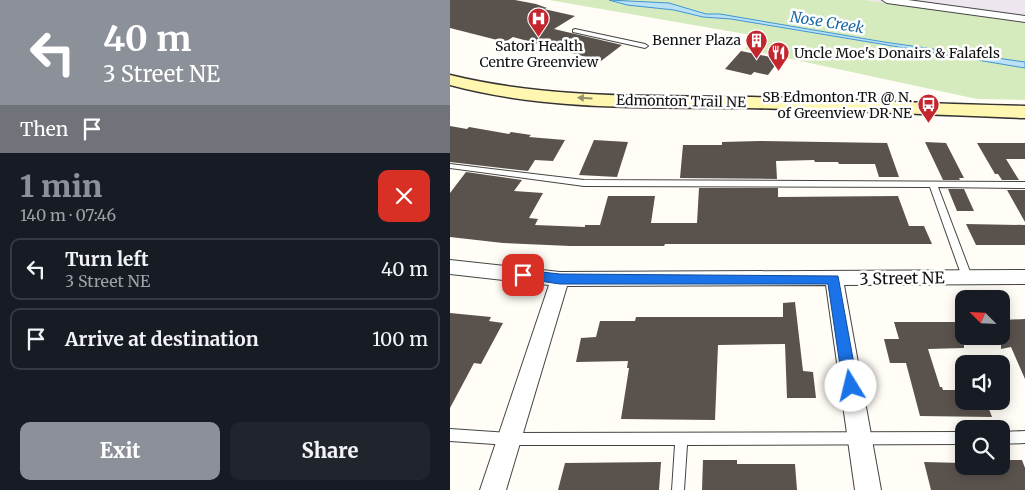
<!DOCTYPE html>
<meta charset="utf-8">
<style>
:root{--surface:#171b24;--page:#20242c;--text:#f1f3f6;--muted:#9ea1a6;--line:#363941;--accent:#8c9099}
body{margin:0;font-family:Merriweather,serif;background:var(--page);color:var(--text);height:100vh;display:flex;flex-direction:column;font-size:19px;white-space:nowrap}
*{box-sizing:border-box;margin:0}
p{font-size:16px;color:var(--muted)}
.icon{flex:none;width:28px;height:28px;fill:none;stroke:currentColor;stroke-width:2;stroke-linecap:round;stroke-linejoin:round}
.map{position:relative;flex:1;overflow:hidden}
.side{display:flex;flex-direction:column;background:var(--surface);width:450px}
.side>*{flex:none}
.guide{background:#8c9099;color:#fff;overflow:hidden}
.needle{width:32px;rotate:294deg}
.buttons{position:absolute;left:505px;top:290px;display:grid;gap:10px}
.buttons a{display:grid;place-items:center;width:55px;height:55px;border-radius:10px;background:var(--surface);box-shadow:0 2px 12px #0003;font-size:25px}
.pin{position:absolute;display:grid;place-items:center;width:42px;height:42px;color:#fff;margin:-21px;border-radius:10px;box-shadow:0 2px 8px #0006}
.me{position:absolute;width:55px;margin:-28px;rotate:351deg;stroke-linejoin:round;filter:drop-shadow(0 0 4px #0008)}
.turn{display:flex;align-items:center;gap:18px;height:105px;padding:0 20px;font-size:22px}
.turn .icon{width:65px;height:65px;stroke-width:2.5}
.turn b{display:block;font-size:35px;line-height:42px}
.then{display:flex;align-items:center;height:48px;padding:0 20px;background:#0003;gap:10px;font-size:19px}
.round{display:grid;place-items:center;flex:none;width:52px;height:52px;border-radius:10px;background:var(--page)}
.overview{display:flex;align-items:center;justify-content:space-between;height:85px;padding:0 20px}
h1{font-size:30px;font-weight:800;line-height:38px;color:var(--accent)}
.cta{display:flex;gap:10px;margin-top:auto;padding:10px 20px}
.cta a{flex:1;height:58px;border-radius:10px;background:var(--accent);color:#fff;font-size:20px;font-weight:800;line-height:58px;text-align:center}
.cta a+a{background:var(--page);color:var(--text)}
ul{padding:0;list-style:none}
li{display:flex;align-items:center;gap:15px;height:62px;margin:0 10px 8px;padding:0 10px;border:2px solid var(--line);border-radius:10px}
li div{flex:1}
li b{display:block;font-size:19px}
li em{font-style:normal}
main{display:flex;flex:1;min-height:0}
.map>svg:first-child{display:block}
</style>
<main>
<section class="side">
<div class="guide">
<div class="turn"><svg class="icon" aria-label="left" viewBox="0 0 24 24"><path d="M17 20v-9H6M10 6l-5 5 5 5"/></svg><div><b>40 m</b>3 Street NE</div></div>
<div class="then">Then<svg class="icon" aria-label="arrive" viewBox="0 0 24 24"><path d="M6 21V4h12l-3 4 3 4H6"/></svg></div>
</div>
<div class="overview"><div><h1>1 min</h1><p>140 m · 07:46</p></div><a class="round" style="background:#d93025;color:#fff"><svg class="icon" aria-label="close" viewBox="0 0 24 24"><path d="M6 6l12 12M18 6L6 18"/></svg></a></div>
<ul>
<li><svg class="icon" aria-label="left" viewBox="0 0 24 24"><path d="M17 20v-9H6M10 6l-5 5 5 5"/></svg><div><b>Turn left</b><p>3 Street NE</p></div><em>40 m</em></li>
<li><svg class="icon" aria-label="arrive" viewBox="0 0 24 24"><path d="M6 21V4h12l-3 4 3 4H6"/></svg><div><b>Arrive at destination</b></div><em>100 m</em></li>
</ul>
<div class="cta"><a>Exit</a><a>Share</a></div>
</section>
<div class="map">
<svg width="575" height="490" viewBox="0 0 575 490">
<rect width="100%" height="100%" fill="#fffdf5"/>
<path fill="#eee6ef" d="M415 0H575V23Z"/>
<path fill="#d5ebbd" d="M99 0H415L575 23V100L527 99 295 49 307 36Z"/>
<path fill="#b9e0f7" stroke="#3f96cf" d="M159 0 219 3 256 14H270L434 42 575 62V68L281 19 253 17 224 10 177 5Z"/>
<g fill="#5a524d">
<path d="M0 0H65L86 4 97 8 94 9 125 16 104 29 172 45 151 61 63 37 55 42 0 28Z"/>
<path d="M291 51 330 59 318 75 304 72 301 75 275 69Z"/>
<path d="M0 126 17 129 19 127 59 134 61 132 81 135 79 137 115 140 103 161 85 160 78 171 0 162Z"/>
<path d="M144 140 178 142 167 177 129 175Z"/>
<path d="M310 141 437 143 449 177H429L425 164H389L388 162H365L364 160 326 161 327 179 230 178 233 145H272V142Z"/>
<path d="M475 142 496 143 514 178H509L510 180H493Z"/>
<path d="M527 143H575V159H556L569 180H552L548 174H545Z"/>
<path d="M16 172 72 180 64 191 93 193 79 218 88 219 85 225 135 227V225H150L158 196H205L201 223H247L249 188H328V197L448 196 459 226H474L482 244H215L214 246H120L53 243 0 237V193Z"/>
<path d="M498 189H514L524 211H507Z"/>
<path d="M557 190H575V222Z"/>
<path d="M516 224 575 225V245H526Z"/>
<path d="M345 302 353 371 363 372 366 398H337L335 344 268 345 265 420 171 419 179 368H177L178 361 126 362 131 338 146 337 150 321H185L186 317H333V303Z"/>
<path d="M0 313 41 317 39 321 53 323 31 364 24 363 0 408Z"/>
<path d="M575 319V379L561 347 551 349V320Z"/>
<path d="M444 322H514V348L478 349 490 387H492L493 390H514V401H536L542 417 470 416 456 363H440L434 339H449Z"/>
<path d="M253 460H287V464H345L347 490H252Z"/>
<path d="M551 460H572L575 468V490H481L474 462 513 463 514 466H551Z"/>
<path d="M211 462 209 490H108L115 463Z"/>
</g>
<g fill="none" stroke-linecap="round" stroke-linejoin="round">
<defs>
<g id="service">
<path d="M125 29 195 44 198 46 195 48 123 32V30Z"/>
<path d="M0 164 134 180 575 182V188L488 187 522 277 520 280H514L512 277 480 187 134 186 0 168Z"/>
<path d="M0 429 59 433 514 432V444L237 445 234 490H222L225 445H59L0 441Z"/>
<path d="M575 431V443L551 444V432Z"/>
</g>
<g id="minor">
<path d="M432 0H458L575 16V22L437 3Z"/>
<path d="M0 260 110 272 575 270V284L394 285 431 490H405L376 285 117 286 56 490H30L99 285 0 274Z"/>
</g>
<path id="secondary" d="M0 75C98 99 201 96 302 97 393 99 484 104 575 106V118C483 115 391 110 298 108 199 107 96 111 0 85Z"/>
</defs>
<use href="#service" stroke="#444" stroke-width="2"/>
<use href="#minor" stroke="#444" stroke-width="2"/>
<use href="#secondary" stroke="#333" stroke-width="3"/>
<use href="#service" fill="#fff" fill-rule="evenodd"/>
<use href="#minor" fill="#fff" fill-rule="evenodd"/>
<use href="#secondary" fill="#fff6b0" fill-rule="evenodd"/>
</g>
<defs><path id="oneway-solid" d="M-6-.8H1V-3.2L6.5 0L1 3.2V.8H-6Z" transform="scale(1.25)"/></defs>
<use fill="#948f68" href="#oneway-solid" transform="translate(135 98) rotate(-177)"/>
<path fill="#1a73e8" stroke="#114b97" d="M73 270 110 274 388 276 408 386 406 390 401 392 396 390 393 386 378 284H110L69 278 67 275 69 271Z"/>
<defs>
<symbol id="hospital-pin" viewBox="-11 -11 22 30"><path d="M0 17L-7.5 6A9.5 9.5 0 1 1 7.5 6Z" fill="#c4262e" stroke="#fff"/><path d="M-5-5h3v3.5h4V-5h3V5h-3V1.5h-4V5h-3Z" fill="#fff"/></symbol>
<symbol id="building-pin" viewBox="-11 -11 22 30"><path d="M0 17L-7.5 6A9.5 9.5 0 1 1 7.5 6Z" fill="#c4262e" stroke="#fff"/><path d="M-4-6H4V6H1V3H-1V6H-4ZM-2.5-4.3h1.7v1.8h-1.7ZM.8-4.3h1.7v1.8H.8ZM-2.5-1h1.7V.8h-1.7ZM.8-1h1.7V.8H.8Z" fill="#fff"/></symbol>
<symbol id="restaurant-pin" viewBox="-11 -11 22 30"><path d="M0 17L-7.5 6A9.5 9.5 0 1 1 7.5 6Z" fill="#c4262e" stroke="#fff"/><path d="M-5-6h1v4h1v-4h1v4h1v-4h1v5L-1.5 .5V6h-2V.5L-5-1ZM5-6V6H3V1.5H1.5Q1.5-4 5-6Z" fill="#fff"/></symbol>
<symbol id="bus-pin" viewBox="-11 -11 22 30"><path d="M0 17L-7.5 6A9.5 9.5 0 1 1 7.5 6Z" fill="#c4262e" stroke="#fff"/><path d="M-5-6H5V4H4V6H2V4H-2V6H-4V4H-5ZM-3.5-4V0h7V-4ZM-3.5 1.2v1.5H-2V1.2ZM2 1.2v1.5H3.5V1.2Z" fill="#fff"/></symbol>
</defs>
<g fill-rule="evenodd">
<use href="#hospital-pin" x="76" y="6" width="25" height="34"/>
<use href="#building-pin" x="294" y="28" width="25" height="34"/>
<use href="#restaurant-pin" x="316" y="40" width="25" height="34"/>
<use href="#bus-pin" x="466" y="92" width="25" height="34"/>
</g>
<g text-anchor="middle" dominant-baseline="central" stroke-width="5" stroke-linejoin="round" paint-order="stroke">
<g font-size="14" fill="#111" stroke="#fff" text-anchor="end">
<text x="291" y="40">Benner Plaza</text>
<text x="89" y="46" text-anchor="middle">Satori Health<tspan x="89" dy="16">Centre Greenview</tspan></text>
<text x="344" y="53" text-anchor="start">Uncle Moe's Donairs &amp; Falafels</text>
<text x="462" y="97">SB Edmonton TR @ N.<tspan x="462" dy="16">of Greenview DR NE</tspan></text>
</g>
<g font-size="14" fill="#111" stroke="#fff">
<text transform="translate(231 101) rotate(1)">Edmonton Trail NE</text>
</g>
<g font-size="15" font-style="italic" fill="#1768a6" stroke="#fff">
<text transform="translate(377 22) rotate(9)">Nose Creek</text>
</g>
<g font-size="16" fill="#111" stroke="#fff">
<text transform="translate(452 278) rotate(-1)">3 Street NE</text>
</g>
</g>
</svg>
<div class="buttons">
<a><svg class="needle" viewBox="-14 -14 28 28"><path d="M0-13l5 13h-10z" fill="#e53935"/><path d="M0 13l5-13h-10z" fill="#9ea1a6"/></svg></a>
<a><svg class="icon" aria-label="sound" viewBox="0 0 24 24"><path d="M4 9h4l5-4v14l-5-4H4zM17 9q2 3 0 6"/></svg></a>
<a><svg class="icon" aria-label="search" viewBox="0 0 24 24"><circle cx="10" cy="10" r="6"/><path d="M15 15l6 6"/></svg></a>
</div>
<div class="pin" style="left:73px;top:275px;background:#d93025"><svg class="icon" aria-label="arrive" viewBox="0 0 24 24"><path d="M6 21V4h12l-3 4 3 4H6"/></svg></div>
<svg class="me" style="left:401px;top:386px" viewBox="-20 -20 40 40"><circle r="19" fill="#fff"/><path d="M0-13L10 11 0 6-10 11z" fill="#1a73e8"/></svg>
</div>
</main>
